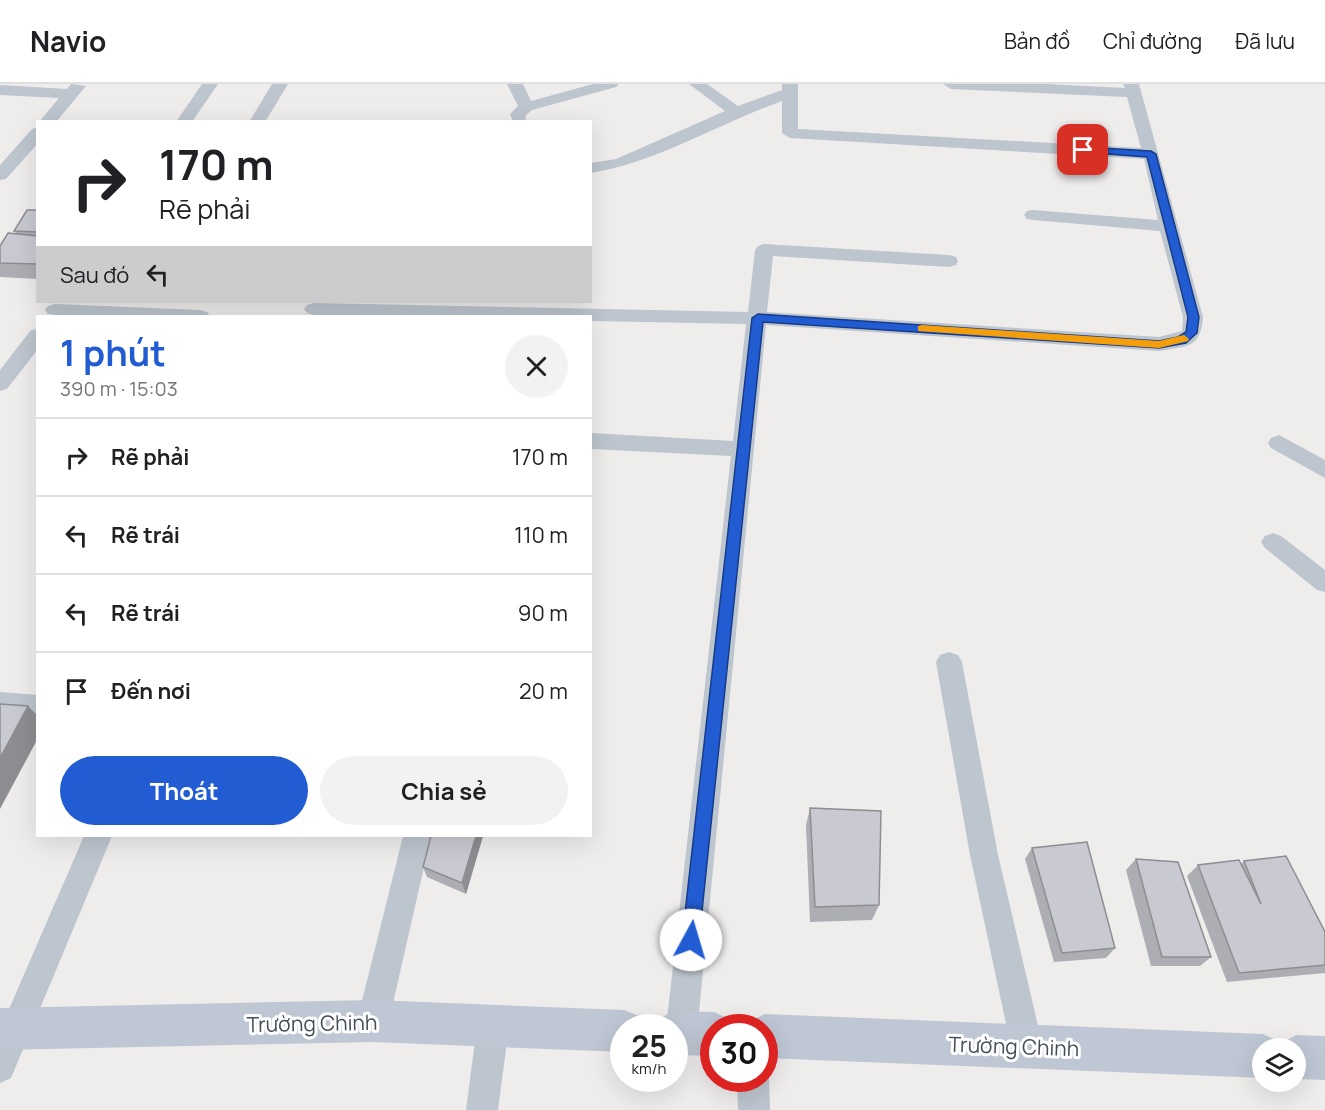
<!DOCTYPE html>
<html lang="vi">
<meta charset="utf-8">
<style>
:root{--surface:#fff;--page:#f2f2f2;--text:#202124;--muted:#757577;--line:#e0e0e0;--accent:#225cd3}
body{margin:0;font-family:Manrope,sans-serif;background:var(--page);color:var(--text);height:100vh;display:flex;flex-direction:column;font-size:22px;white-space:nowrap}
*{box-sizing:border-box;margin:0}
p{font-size:20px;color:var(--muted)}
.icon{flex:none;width:33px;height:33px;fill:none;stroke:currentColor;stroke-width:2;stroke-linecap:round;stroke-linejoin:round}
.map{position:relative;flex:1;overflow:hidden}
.panel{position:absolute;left:36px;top:231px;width:556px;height:522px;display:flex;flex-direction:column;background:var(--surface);border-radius:0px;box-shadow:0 6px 24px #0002}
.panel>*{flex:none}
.top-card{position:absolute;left:36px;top:36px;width:556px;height:183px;border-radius:0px;box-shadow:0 6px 24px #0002;background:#fff;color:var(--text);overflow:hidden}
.tools{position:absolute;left:1252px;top:954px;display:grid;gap:12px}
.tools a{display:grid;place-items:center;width:54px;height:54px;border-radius:50%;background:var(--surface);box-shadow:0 6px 24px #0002;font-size:30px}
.speed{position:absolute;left:610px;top:930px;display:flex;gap:12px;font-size:30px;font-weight:700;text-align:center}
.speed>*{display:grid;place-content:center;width:78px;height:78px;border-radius:50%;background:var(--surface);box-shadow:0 6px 24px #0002;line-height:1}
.speed small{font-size:15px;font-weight:400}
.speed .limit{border:9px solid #d22;background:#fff;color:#111}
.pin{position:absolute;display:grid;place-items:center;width:51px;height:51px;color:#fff;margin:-26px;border-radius:12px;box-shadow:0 3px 9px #0006}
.me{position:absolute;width:66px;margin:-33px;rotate:6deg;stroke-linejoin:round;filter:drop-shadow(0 0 4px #0008)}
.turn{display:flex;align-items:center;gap:21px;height:126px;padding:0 24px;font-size:27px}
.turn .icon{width:78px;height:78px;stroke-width:2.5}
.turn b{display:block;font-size:42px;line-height:51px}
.then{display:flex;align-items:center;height:57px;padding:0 24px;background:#0003;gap:12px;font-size:22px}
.round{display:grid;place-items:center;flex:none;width:63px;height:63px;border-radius:32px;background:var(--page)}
.summary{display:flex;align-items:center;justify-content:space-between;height:102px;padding:0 24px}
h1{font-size:36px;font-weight:700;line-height:45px;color:var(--accent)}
.cta{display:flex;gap:12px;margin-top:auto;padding:12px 24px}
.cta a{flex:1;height:69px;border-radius:36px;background:var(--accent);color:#fff;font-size:24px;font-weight:700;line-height:69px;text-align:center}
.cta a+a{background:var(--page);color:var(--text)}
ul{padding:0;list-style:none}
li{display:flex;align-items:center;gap:18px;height:78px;padding:0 24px;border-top:2px solid var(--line)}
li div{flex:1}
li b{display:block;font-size:22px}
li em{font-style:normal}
header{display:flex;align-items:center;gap:36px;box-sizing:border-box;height:84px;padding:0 30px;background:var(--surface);border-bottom:2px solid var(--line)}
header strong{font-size:28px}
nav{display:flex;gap:33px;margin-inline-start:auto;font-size:21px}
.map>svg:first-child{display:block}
</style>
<header>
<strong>Navio</strong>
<nav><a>Bản đồ</a><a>Chỉ đường</a><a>Đã lưu</a></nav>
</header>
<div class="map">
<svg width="1325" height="1026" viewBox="0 0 1325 1026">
<rect width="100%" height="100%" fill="#efecec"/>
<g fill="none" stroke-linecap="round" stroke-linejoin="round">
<g fill="#bdc5ce" fill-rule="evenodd">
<path d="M71 0 86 2 56 38H39L59 14 0 11V1L67 5Z"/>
<path d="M202 0H218L192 38H176Z"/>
<path d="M272 0H288L265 38H249Z"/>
<path d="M507 0H523L531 17 593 0H619L616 3 532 26 526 31 525 38H513L510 30 518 22Z"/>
<path d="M689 0H707L738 22 782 6V0H798V45L1141 64 1127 13 951 5 943 0H1046L1125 4 1123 0H1139L1203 233C1201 265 1186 262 1159 267L766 241 697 949 692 960 681 965 675 962V944H666L731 372 591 365V349L733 357 746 240 591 237V232L314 231 307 229 304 225 307 221 314 219 748 228 755 166 758 162 764 160 949 171 956 173 958 177 956 181 949 183 773 172 767 228 1159 253 1182 247 1183 233 1160 147 1033 136 1027 135 1024 131 1027 127 1033 126 1158 136 1144 75 790 54 782 49V17C718 40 658 78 591 89V79L616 75 725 27Z"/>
<path d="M38 43V59L6 95 0 96V81L32 45Z"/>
<path d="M55 220 200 226 207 228 210 232H64L48 230 45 226 48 222Z"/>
<path d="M38 245V265L7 305 0 307V286L31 246Z"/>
<path d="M1279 351 1325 376V394L1271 364 1268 359 1271 354Z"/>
<path d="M1273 449 1281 452 1325 486V508L1317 506 1265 464 1261 458 1265 452Z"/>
<path d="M949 568 958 571 962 578 998 771 1043 963 1038 974 1027 979 1016 974 1011 963 970 771 936 578 940 571Z"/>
<path d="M0 608 38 611V633L0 630Z"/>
<path d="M84 752H112L11 994 0 999V946Z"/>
<path d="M403 752H431L389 937 384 948 373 953 362 948 357 937Z"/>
<path d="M493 926 504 931 509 942 498 1026H466L477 942 482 931Z"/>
<path d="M765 984 769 994 770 1026H738L737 994H765Z"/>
</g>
<g fill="#bfc7d4" fill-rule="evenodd">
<path d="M373 916 624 926 639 932 644 944H624V968L373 958 0 966V924Z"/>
<path d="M675 927 714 928 729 935 733 944H714V972L675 971V944H656L660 934Z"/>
<path d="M765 930 1263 950 1278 957 1280 960 1296 951 1325 952V996L1296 995V964H1263V994L765 974V944H747L750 937Z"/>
</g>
</g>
<g fill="#adaeb4">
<path d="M38 126V195L0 193V162L16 150 14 147Z"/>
<path d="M810 724 879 821 872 836 810 838 806 741Z"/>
<path d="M431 752H483L466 810 427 793 423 783Z"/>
<path d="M1032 764 1115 864 1106 874 1054 878 1025 775Z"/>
<path d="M1136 775 1211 873 1200 882H1151L1126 786Z"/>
<path d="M1244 777 1325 848V889L1227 898 1187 792 1198 781 1241 780Z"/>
</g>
<g fill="#8d8d92">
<path d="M28 622 38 632V654L0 725V674Z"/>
<path d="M476 752H483L466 810 462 799Z"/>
</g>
<g fill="#c9cad1" stroke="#8d8d92" stroke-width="1.5">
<path d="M27 126H38V148L14 147Z"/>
<path d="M8 149 38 152V180L0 179V162Z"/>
<path d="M0 620 28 622 0 674Z"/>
<path d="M810 724 881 727 879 821 815 823Z"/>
<path d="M431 752H476L462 799 423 783Z"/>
<path d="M1087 758 1115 864 1062 869 1032 764Z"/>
<path d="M1286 772 1325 848V881L1239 889 1198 781 1239 776 1261 820 1244 777Z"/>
<path d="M1136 775 1178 778 1211 873H1162Z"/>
</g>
<path fill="#225cd3" stroke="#163c89" stroke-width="1.5" d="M1083 63 1151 67 1156 70 1199 233 1197 249 1186 259 1159 264 763 238 699 856 697 862 691 864 685 862 682 856 752 234 758 230 1159 257 1178 253 1186 248 1188 233 1147 73 1080 68 1078 66Z"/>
<path fill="#f59e0b" d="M922 241 1159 257 1184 251 1189 255 1188 257 1159 264 918 247V242Z"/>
<g text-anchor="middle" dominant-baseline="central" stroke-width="6" stroke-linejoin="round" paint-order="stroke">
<g font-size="21" fill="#454d58" stroke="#fff">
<text transform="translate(312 939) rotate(-1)">Trường Chinh</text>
<text transform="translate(1014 962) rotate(2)">Trường Chinh</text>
</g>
</g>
</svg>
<div class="tools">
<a><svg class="icon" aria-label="layers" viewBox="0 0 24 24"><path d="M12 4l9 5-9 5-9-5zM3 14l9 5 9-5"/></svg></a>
</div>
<div class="speed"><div>25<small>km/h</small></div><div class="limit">30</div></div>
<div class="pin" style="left:1083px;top:66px;background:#d93025"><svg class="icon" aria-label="arrive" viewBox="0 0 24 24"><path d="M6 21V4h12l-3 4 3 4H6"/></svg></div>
<svg class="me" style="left:691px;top:856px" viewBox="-20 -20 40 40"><circle r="19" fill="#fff"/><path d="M0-13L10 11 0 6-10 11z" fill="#225cd3"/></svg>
<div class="top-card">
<div class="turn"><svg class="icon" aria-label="right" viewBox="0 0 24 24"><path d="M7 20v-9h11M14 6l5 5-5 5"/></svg><div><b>170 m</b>Rẽ phải</div></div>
<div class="then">Sau đó<svg class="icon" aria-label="left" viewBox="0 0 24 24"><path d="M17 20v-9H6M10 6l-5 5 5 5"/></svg></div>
</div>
<section class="panel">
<div class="summary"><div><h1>1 phút</h1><p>390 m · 15:03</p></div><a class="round"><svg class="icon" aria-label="close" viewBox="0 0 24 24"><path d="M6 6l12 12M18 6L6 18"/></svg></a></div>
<ul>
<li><svg class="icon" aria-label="right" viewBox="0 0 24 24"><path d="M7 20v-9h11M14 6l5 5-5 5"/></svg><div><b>Rẽ phải</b></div><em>170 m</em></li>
<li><svg class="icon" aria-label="left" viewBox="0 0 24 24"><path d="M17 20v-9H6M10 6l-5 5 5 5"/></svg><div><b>Rẽ trái</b></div><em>110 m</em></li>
<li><svg class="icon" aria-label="left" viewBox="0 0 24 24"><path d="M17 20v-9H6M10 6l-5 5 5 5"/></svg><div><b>Rẽ trái</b></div><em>90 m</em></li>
<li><svg class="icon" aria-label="arrive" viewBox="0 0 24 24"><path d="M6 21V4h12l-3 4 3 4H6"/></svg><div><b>Đến nơi</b></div><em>20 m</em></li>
</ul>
<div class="cta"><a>Thoát</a><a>Chia sẻ</a></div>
</section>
</div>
